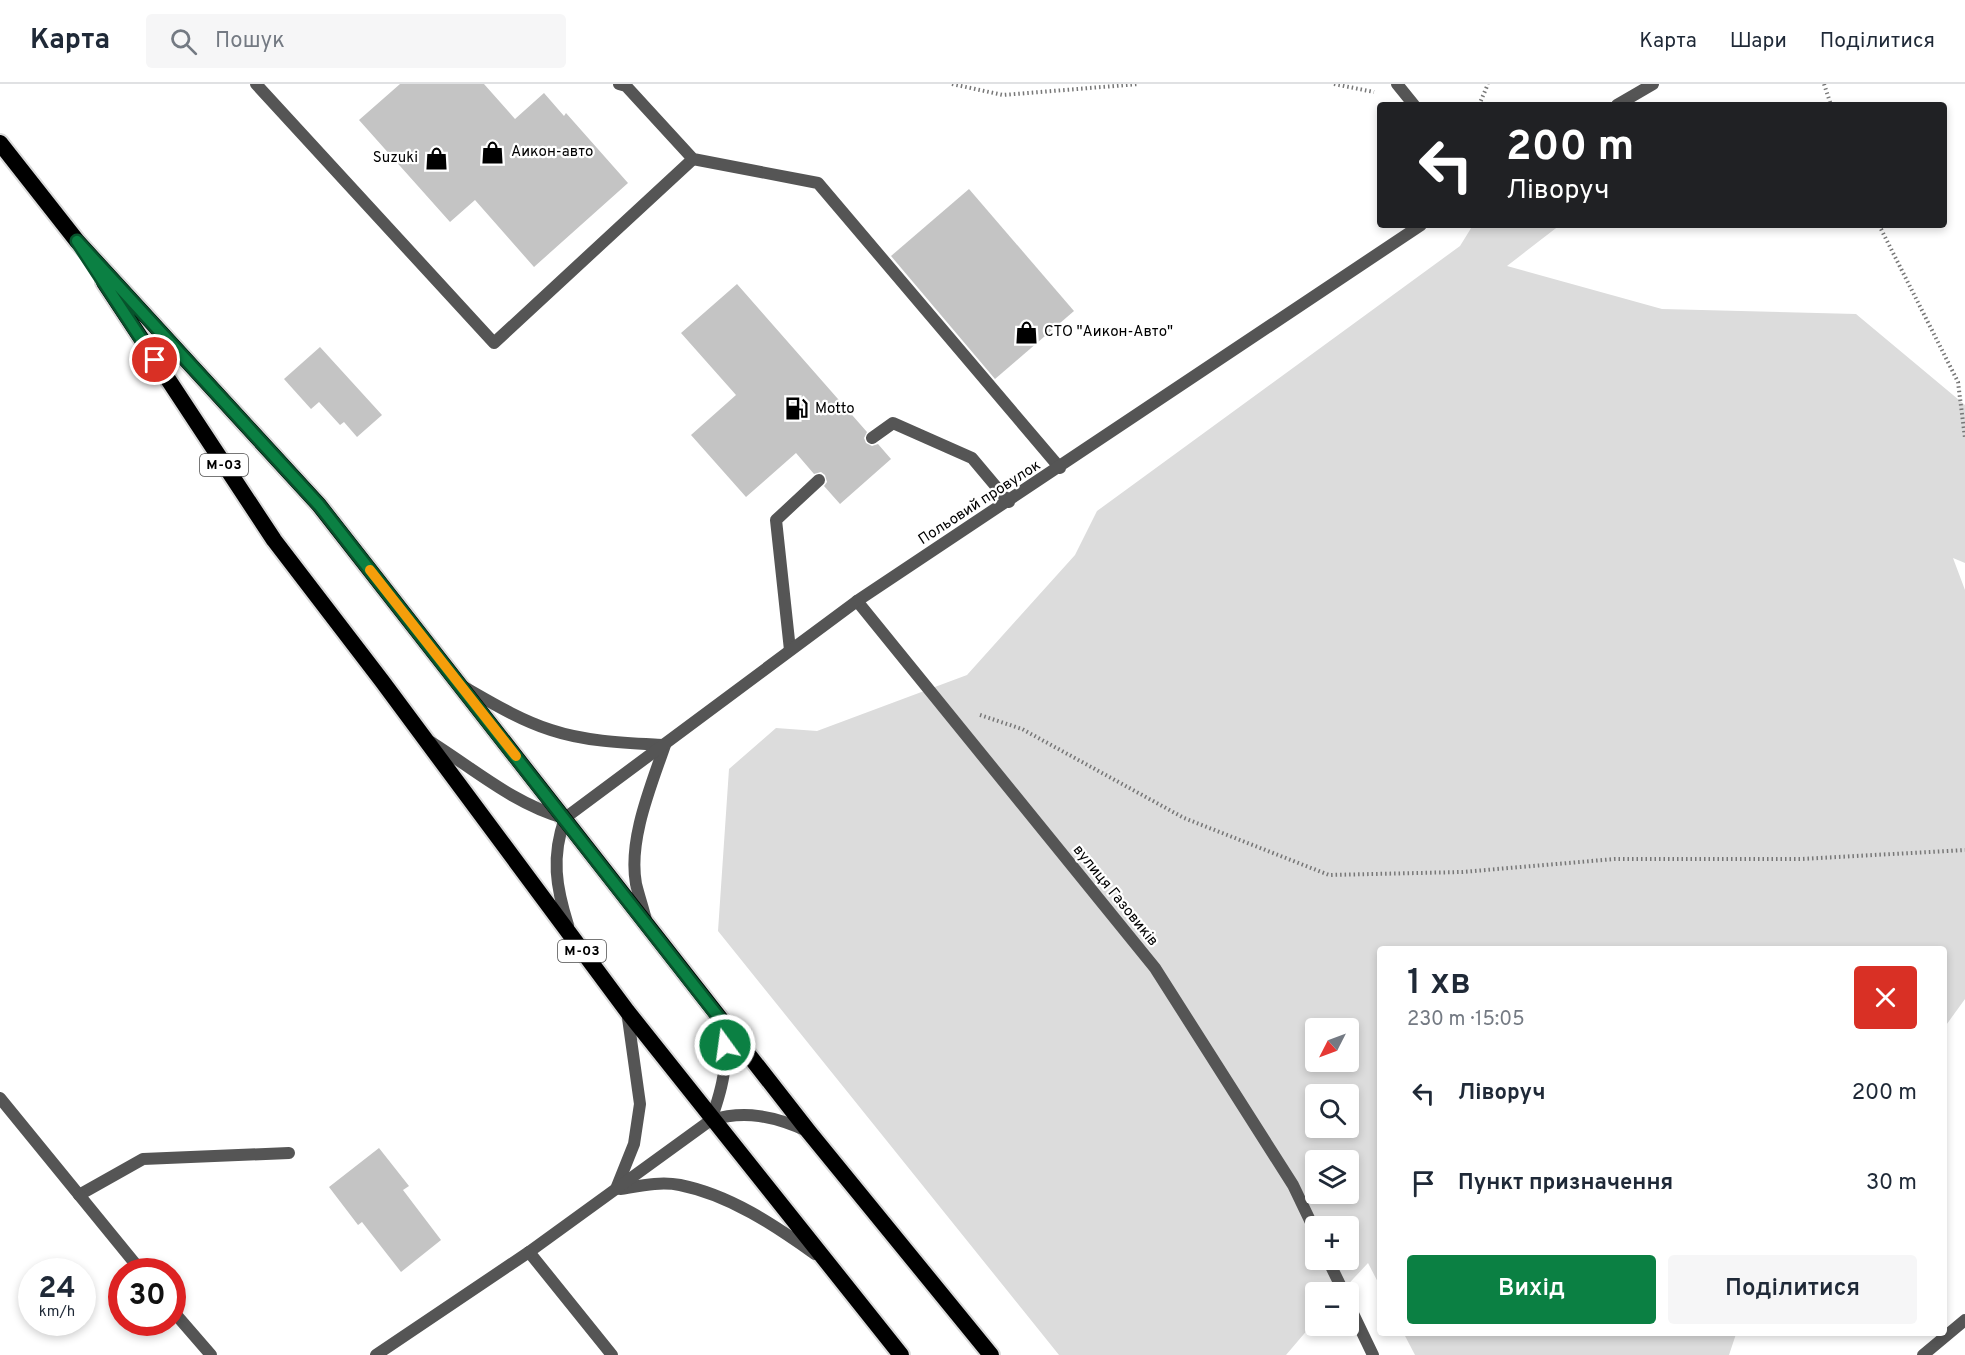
<!DOCTYPE html>
<html lang="uk">
<meta charset="utf-8">
<style>
:root{--surface:#fff;--page:#f6f6f7;--text:#1f2937;--muted:#747a83;--line:#e0e1e3;--accent:#0b8043}
body{margin:0;font-family:Overpass,sans-serif;background:var(--page);color:var(--text);height:100vh;display:flex;flex-direction:column;font-size:22px;white-space:nowrap}
*{box-sizing:border-box;margin:0}
p{font-size:20px;color:var(--muted)}
.icon{flex:none;width:33px;height:33px;fill:none;stroke:currentColor;stroke-width:2;stroke-linecap:round;stroke-linejoin:round}
.map{position:relative;flex:1;overflow:hidden}
.side{position:absolute;left:1377px;top:862px;width:570px;height:390px;display:flex;flex-direction:column;background:var(--surface);border-radius:6px;box-shadow:0 3px 9px #0003}
.side>*{flex:none}
.top-card{position:absolute;left:1377px;top:18px;width:570px;height:126px;border-radius:6px;box-shadow:0 3px 9px #0003;background:#202124;color:#fff;overflow:hidden}
.needle{width:39px;rotate:228deg}
.fabs{position:absolute;left:1305px;top:934px;display:grid;gap:12px}
.fabs a{display:grid;place-items:center;width:54px;height:54px;border-radius:6px;background:var(--surface);box-shadow:0 3px 9px #0003;font-size:30px}
.speed{position:absolute;left:18px;top:1174px;display:flex;gap:12px;font-size:30px;font-weight:700;text-align:center}
.speed>*{display:grid;place-content:center;width:78px;height:78px;border-radius:50%;background:var(--surface);box-shadow:0 3px 9px #0003;line-height:1}
.speed small{font-size:15px;font-weight:400}
.speed .limit{border:9px solid #d22;background:#fff;color:#111}
.pin{position:absolute;display:grid;place-items:center;width:51px;height:51px;color:#fff;margin:-26px;border:3px solid #fff;border-radius:50%;box-shadow:0 2px 6px #0007}
.me{position:absolute;width:66px;margin:-33px;rotate:346deg;stroke-linejoin:round;filter:drop-shadow(0 0 4px #0008)}
.turn{display:flex;align-items:center;gap:21px;height:126px;padding:0 30px;font-size:27px}
.turn .icon{width:78px;height:78px;stroke-width:2.5}
.turn b{display:block;font-size:42px;line-height:51px}
.round{display:grid;place-items:center;flex:none;width:63px;height:63px;border-radius:6px;background:var(--page)}
.overview{display:flex;align-items:center;justify-content:space-between;height:102px;padding:0 30px}
h1{font-size:36px;font-weight:600;line-height:45px}
.button{display:flex;gap:12px;margin-top:auto;padding:12px 30px}
.button a{flex:1;height:69px;border-radius:6px;background:var(--accent);color:#fff;font-size:24px;font-weight:600;line-height:69px;text-align:center}
.button a+a{background:var(--page);color:var(--text)}
ul{padding:0;list-style:none}
li{display:flex;align-items:center;gap:18px;height:90px;padding:0 30px}
li div{flex:1}
li b{display:block;font-size:22px}
li em{font-style:normal}
header{display:flex;align-items:center;gap:36px;box-sizing:border-box;height:84px;padding:0 30px;background:var(--surface);border-bottom:2px solid var(--line)}
header strong{font-size:28px}
nav{display:flex;gap:33px;margin-inline-start:auto;font-size:21px}
.search{width:420px;height:54px;background:var(--page);display:flex;align-items:center;gap:15px;box-sizing:border-box;padding:0 21px;border-radius:6px;color:var(--muted);font-size:22px}
.map>svg:first-child{display:block}
</style>
<header>
<strong>Карта</strong>
<div class="search"><svg class="icon" aria-label="search" viewBox="0 0 24 24"><circle cx="10" cy="10" r="6"/><path d="M15 15l6 6"/></svg>Пошук</div>
<nav><a>Карта</a><a>Шари</a><a>Поділитися</a></nav>
</header>
<div class="map">
<svg width="1965" height="1271" viewBox="0 0 1965 1271">
<rect width="100%" height="100%" fill="#fff"/>
<g fill="#dcdcdc" fill-rule="evenodd">
<path d="M1473 141H1560L1507 182 1662 225 1856 230 1965 321V479L1953 474 1965 506V915L1944 944V866H1380V1202L1368 1179 1340 1209H1316L1315 1237 1286 1271H1059L718 847 729 685 776 644 817 647 967 591 1075 471 1097 427 1460 162ZM1316 945H1348V978H1316ZM1316 1011H1348V1044H1316ZM1316 1077H1348V1110H1316ZM1316 1143H1348V1176H1316Z"/>
<path d="M1404 1250H1736L1729 1271H1415Z"/>
</g>
<g fill="#c4c4c4">
<path d="M400 0H484L515 35 544 9 564 32 566 29 628 99 534 183 475 116 450 138 359 36Z"/>
<path d="M969 105 1074 227 995 295 891 172Z"/>
<path d="M737 200 867 348 864 354 866 359 872 362 878 360 891 375 840 420 824 402 827 398 825 391 821 388 814 390 796 369 746 413 691 351 736 311 681 249Z"/>
<path d="M320 263 382 331 357 353 344 338 340 341 319 318 311 325 284 295Z"/>
<path d="M379 1064 409 1102 403 1106 441 1156 401 1188 362 1138 358 1141 329 1103Z"/>
</g>
<g fill="none" stroke-linecap="round" stroke-linejoin="round">
<defs>
<g id="trunk">
<path d="M0 59 77 157 319 421 809 1048 991 1271"/>
<path d="M104 198 274 456 382 597 627 927 901 1271"/>
</g>
</defs>
<use href="#trunk" stroke="#dbdbdb" stroke-width="20"/>
<g stroke="#777" stroke-width="4" stroke-dasharray="1.5 3" stroke-linecap="butt">
<path d="M952 0 1003 11 1139 0"/>
<path d="M1334 0 1374 8"/>
<path d="M1824 0 1831 21"/>
<path d="M1479 21 1488 0"/>
<path d="M1879 141 1958 298 1965 354"/>
<path d="M980 631 1022 645 1184 734 1329 791 1462 788 1615 775H1801L1965 766"/>
</g>
<g stroke="#555" stroke-width="12">
<path d="M256 0 494 259 693 75"/>
<path d="M619 0 626 2 693 75 818 99 1060 384"/>
<path d="M1617 21 1653 0"/>
<path d="M872 354 893 339 972 374 1009 418"/>
<path d="M790 566 776 436 819 396"/>
<path d="M79 1111 143 1075 289 1069"/>
<path d="M1923 1271 1965 1236"/>
</g>
<g stroke="#555" stroke-width="12">
<path d="M1397 0 1414 21"/>
<path d="M857 517 1155 884 1293 1101 1316 1149"/>
<path d="M464 603C492 619 520 636 551 646 587 658 628 659 665 661 651 702 628 756 636 800 639 812 643 824 646 836"/>
<path d="M431 658C474 685 514 720 564 734"/>
<path d="M565 734 857 517 1421 141"/>
<path d="M565 734C551 773 556 803 568 841"/>
<path d="M0 1014 142 1188"/>
<path d="M711 1036C725 997 728 979 722 937"/>
<path d="M616 1105 634 1060 640 1020 627 927"/>
<path d="M620 1105C639 1102 660 1097 680 1101 730 1111 774 1141 815 1170"/>
<path d="M529 1168 612 1271"/>
<path d="M1328 1176 1344 1209"/>
<path d="M1348 1219 1373 1271"/>
<path d="M172 1226 211 1271"/>
<path d="M376 1271 529 1168 711 1036C745 1026 774 1032 807 1047"/>
</g>
<use href="#trunk" stroke="#000" stroke-width="16"/>
</g>
<g fill="none" stroke-linecap="round" stroke-linejoin="round">
<defs>
<path id="route" d="M155 276 77 157 319 421 721 936 725 961"/>
</defs>
<use href="#route" stroke="#07532c" stroke-width="15"/>
<use href="#route" stroke="#0b8043" stroke-width="10"/>
<path stroke="#f59e0b" stroke-width="10" d="M370 486 516 672"/>
</g>
<defs>
<symbol id="shop-bare" viewBox="-9 -9 18 18"><path d="M-5-2.5h2.3a2.7 3.5 0 0 1 5.4 0H5L5.5 6h-11ZM-1.5-2.5h3a1.5 2.3 0 0 0-3 0Z" fill="#000" stroke="#fff" stroke-width="2.5" paint-order="stroke"/></symbol>
<symbol id="fuel-bare" viewBox="-9 -9 18 18"><path d="M-5.5-6h7V0h2V4h1.3V-2.5L3-4.5l.8-.8L6-3V5H2.5V1h-1V6h-7ZM-4.2-4.7v3.2H.2V-4.7Z" fill="#000" stroke="#fff" stroke-width="2.5" paint-order="stroke"/></symbol>
</defs>
<g fill-rule="evenodd">
<use href="#shop-bare" x="476" y="52" width="33" height="33"/>
<use href="#shop-bare" x="420" y="58" width="33" height="33"/>
<use href="#shop-bare" x="1010" y="232" width="33" height="33"/>
<use href="#fuel-bare" x="780" y="308" width="33" height="33"/>
</g>
<g text-anchor="middle" dominant-baseline="central" stroke-width="4.5" stroke-linejoin="round" paint-order="stroke">
<g fill="#fff" stroke="#4c4c4c" stroke-width="1.5">
<rect x="200" y="370" width="48" height="22" rx="4.5"/>
<rect x="558" y="856" width="48" height="22" rx="4.5"/>
</g>
<g font-size="14" font-weight="bold" fill="#000">
<text x="224" y="381">М-03</text>
<text x="582" y="867">М-03</text>
</g>
<g font-size="15" fill="#000" stroke="#fff" text-anchor="start">
<text x="511" y="68">Аикон-авто</text>
<text x="418" y="74" text-anchor="end">Suzuki</text>
<text x="1044" y="248">СТО "Аикон-Авто"</text>
<text x="815" y="325">Motto</text>
</g>
<g font-size="15" fill="#000" stroke="#fff">
<text transform="translate(980 419) rotate(-33)">Польовий провулок</text>
<text transform="translate(1115 812) rotate(51)">вулиця Газовиків</text>
</g>
</g>
</svg>
<div class="fabs">
<a><svg class="needle" viewBox="-14 -14 28 28"><path d="M0-13l5 13h-10z" fill="#e53935"/><path d="M0 13l5-13h-10z" fill="#747a83"/></svg></a>
<a><svg class="icon" aria-label="search" viewBox="0 0 24 24"><circle cx="10" cy="10" r="6"/><path d="M15 15l6 6"/></svg></a>
<a><svg class="icon" aria-label="layers" viewBox="0 0 24 24"><path d="M12 4l9 5-9 5-9-5zM3 14l9 5 9-5"/></svg></a>
<a>+</a>
<a>−</a>
</div>
<div class="speed"><div>24<small>km/h</small></div><div class="limit">30</div></div>
<div class="pin" style="left:155px;top:276px;background:#d93025"><svg class="icon" aria-label="arrive" viewBox="0 0 24 24"><path d="M6 21V4h12l-3 4 3 4H6"/></svg></div>
<svg class="me" style="left:725px;top:961px" viewBox="-20 -20 40 40"><circle r="17" fill="#0b8043" stroke="#fff" stroke-width="3"/><path d="M0-11L8 9 0 5-8 9z" fill="#fff"/></svg>
<div class="top-card">
<div class="turn"><svg class="icon" aria-label="left" viewBox="0 0 24 24"><path d="M17 20v-9H6M10 6l-5 5 5 5"/></svg><div><b>200 m</b>Ліворуч</div></div>
</div>
<section class="side">
<div class="overview"><div><h1>1 хв</h1><p>230 m · 15:05</p></div><a class="round" style="background:#d93025;color:#fff"><svg class="icon" aria-label="close" viewBox="0 0 24 24"><path d="M6 6l12 12M18 6L6 18"/></svg></a></div>
<ul>
<li><svg class="icon" aria-label="left" viewBox="0 0 24 24"><path d="M17 20v-9H6M10 6l-5 5 5 5"/></svg><div><b>Ліворуч</b></div><em>200 m</em></li>
<li><svg class="icon" aria-label="arrive" viewBox="0 0 24 24"><path d="M6 21V4h12l-3 4 3 4H6"/></svg><div><b>Пункт призначення</b></div><em>30 m</em></li>
</ul>
<div class="button"><a>Вихід</a><a>Поділитися</a></div>
</section>
</div>
